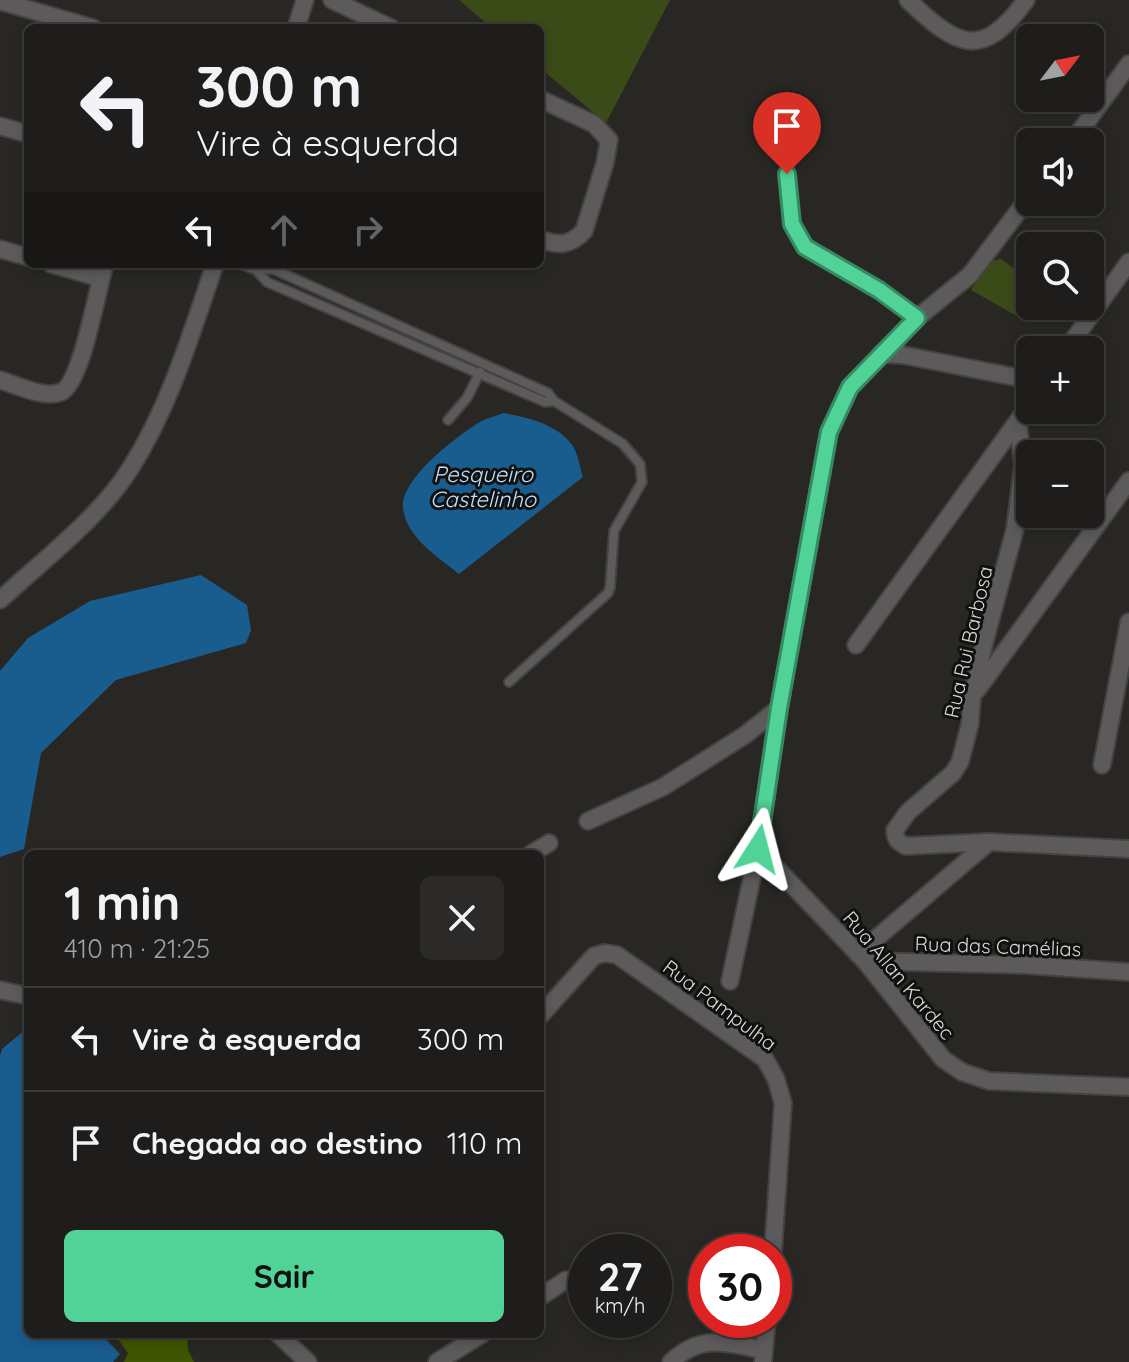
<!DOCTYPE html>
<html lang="pt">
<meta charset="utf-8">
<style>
:root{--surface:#1e1d1b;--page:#2b2a28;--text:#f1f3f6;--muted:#a1a2a3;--line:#3c3b3a;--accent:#51d398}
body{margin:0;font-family:Quicksand,sans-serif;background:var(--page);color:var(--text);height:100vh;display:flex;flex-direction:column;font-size:30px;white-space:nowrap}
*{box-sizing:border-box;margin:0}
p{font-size:26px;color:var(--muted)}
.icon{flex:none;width:44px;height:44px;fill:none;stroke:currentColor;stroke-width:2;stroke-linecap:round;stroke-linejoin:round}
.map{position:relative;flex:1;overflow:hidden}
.panel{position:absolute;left:24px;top:850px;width:520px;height:488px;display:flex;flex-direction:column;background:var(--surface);border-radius:12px;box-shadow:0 4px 12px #0003,0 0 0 2px var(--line)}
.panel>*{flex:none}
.banner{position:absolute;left:24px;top:24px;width:520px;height:244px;border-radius:12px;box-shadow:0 4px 12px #0003,0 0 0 2px var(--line);background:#1e1d1b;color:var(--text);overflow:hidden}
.needle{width:52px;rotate:58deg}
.controls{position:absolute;left:1016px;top:24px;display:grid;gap:16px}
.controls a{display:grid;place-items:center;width:88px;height:88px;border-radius:12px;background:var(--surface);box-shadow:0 4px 12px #0003,0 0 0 2px var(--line);font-size:40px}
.speed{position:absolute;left:568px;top:1234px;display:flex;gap:16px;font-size:40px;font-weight:700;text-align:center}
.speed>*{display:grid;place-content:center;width:104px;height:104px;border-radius:50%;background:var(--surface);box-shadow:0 4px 12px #0003,0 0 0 2px var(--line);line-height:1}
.speed small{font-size:20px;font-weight:400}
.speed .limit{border:12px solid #d22;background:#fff;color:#111}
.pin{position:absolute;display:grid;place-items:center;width:68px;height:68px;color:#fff;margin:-82px -34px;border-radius:50% 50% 50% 0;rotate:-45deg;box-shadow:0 0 8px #0007}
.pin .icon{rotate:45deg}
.me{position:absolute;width:88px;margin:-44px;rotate:9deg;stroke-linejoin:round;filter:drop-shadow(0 0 6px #0008)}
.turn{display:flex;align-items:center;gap:28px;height:168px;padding:0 40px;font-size:36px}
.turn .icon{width:104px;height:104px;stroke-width:2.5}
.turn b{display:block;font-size:56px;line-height:68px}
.lanes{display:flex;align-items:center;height:76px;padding:0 40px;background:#0003;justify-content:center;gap:40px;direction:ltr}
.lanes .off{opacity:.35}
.round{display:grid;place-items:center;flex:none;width:84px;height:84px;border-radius:12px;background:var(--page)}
.head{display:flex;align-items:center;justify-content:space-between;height:136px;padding:0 40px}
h1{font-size:48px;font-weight:800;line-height:60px}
.cta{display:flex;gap:16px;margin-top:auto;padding:16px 40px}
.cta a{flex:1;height:92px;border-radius:12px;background:var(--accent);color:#111;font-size:32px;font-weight:800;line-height:92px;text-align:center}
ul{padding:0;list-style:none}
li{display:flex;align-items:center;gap:24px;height:104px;padding:0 40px;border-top:2px solid var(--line)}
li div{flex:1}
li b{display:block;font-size:30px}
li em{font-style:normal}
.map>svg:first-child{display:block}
</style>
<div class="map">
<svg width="1129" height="1362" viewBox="0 0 1129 1362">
<rect width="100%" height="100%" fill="#282724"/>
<g fill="#3a4b18">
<path d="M459 0H670L606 123 540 68V28H492Z"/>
<path d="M1001 259 1030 280V301L1020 318 971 290 990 261Z"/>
</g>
<path fill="#3f5501" d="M114 1334H187L188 1350 194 1362H124L128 1353Z"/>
<g fill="#195c8e">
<path d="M504 413C529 418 557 424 573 446 578 454 580 468 583 477L459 574C438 557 406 537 403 508 400 479 457 436 480 422 487 418 496 416 504 413Z"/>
<path d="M201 575 247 605 251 630 246 643 116 680 41 753 24 849 0 857V671L28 638 90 601Z"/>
<path d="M26 1029 28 1334H101L120 1354 113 1362H0V1055L2 1049Z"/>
</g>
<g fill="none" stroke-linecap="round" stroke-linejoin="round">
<defs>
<g id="service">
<path d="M786 134 788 207 792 224 805 247 879 290 917 318"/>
<path d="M240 264 256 270 273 269 548 393 554 401 623 444 640 464 642 482 614 531 610 588 608 593 509 682"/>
<path d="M256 270 267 282 545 402 554 401"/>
<path d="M448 420 467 398 480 372"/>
</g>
<g id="minor">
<path d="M332 0 391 28"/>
<path d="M908 0C957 47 982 61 1026 0"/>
<path d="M0 1 93 28"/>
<path d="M296 28 305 0"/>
<path d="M540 99 594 124 609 140 605 163 584 231C570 246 558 246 540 239"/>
<path d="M0 126 28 134"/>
<path d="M1072 142 1129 64"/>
<path d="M0 249 28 257"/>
<path d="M51 264 100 278"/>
<path d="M1066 350 1129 262"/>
<path d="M881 354 903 355 1030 380"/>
<path d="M0 380C17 385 44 399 61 392 82 383 97 289 105 264"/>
<path d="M1018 423 1023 465 1015 529 984 644 972 698 970 724 960 762 953 773 908 812 895 830C895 839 898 842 906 846L989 842 1129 849"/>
<path d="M0 600C43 560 99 518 130 469 170 406 191 334 215 264"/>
<path d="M856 645 1030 404"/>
<path d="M977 690 1129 481"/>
<path d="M1102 765 1129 622"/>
<path d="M588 821 663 787 745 735 779 708"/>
<path d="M758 849 865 961 943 1059 962 1072 989 1081 1129 1087"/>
<path d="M531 854 549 843"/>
<path d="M858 954 989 842"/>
<path d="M865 961 1026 965 1129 972"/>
<path d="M730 981 758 849 779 708 829 432 850 387 917 318 970 275 1030 196"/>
<path d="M0 990 28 996"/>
<path d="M540 1016 594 956 605 953 617 955 765 1059 776 1079 783 1103 773 1252"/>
<path d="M540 1297 566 1280"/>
<path d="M278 1334 308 1362"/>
<path d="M437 1362 482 1334"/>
<path d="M671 1362C702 1333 725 1343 764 1350"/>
<path d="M763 1362 767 1320"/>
</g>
</defs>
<use href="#service" stroke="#444341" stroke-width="12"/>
<use href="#minor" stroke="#444341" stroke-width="20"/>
<use href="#service" stroke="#5c5a5a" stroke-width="8"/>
<use href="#minor" stroke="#5c5a5a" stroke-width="16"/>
</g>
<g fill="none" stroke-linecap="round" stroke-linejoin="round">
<defs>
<path id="route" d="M758 849 779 708 829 432 850 387 917 318 879 290 805 247 792 224 787 174"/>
</defs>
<use href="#route" stroke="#358963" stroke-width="20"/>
<use href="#route" stroke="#51d398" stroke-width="14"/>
</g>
<g text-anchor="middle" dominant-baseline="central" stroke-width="6" stroke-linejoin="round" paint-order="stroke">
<g font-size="20" fill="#dad9d7" stroke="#10100e">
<text transform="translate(968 642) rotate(-77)">Rua Rui Barbosa</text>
<text transform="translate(998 946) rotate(2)">Rua das Camélias</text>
<text transform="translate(899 975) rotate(50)">Rua Allan Kardec</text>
<text transform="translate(720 1005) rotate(37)">Rua Pampulha</text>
</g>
<g font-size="22" font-style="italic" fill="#c0e0fe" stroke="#10100e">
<text x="483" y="474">Pesqueiro<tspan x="483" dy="25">Castelinho</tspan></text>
</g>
</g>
</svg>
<div class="controls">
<a><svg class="needle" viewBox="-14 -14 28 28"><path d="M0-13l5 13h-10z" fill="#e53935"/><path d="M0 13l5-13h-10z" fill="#a1a2a3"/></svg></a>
<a><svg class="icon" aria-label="sound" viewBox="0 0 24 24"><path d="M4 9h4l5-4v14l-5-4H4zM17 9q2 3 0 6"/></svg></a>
<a><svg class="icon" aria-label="search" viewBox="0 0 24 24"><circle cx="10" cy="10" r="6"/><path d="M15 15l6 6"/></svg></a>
<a>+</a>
<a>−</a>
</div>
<div class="speed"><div>27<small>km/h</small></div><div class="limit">30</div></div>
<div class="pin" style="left:787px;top:174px;background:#d93025"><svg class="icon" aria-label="arrive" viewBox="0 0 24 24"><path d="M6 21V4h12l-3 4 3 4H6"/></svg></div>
<svg class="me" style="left:758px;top:849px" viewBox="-20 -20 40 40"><path d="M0-17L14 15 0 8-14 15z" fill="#51d398" stroke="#fff" stroke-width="4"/></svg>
<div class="banner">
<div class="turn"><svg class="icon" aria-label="left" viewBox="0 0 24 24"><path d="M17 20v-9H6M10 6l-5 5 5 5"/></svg><div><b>300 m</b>Vire à esquerda</div></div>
<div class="lanes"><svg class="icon" aria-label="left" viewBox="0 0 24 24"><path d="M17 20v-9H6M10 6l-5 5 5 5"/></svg><svg class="icon off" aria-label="ahead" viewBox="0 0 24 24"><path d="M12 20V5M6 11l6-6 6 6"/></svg><svg class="icon off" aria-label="right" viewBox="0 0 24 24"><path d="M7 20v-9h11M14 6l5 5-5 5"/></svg></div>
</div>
<section class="panel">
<div class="head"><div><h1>1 min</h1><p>410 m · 21:25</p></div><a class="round"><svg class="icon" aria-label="close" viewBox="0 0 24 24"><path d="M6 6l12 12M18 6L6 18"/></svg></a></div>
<ul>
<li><svg class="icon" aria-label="left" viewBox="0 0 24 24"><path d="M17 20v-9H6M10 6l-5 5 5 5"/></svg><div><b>Vire à esquerda</b></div><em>300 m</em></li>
<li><svg class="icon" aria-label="arrive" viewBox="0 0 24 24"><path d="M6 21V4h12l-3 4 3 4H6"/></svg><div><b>Chegada ao destino</b></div><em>110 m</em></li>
</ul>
<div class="cta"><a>Sair</a></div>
</section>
</div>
